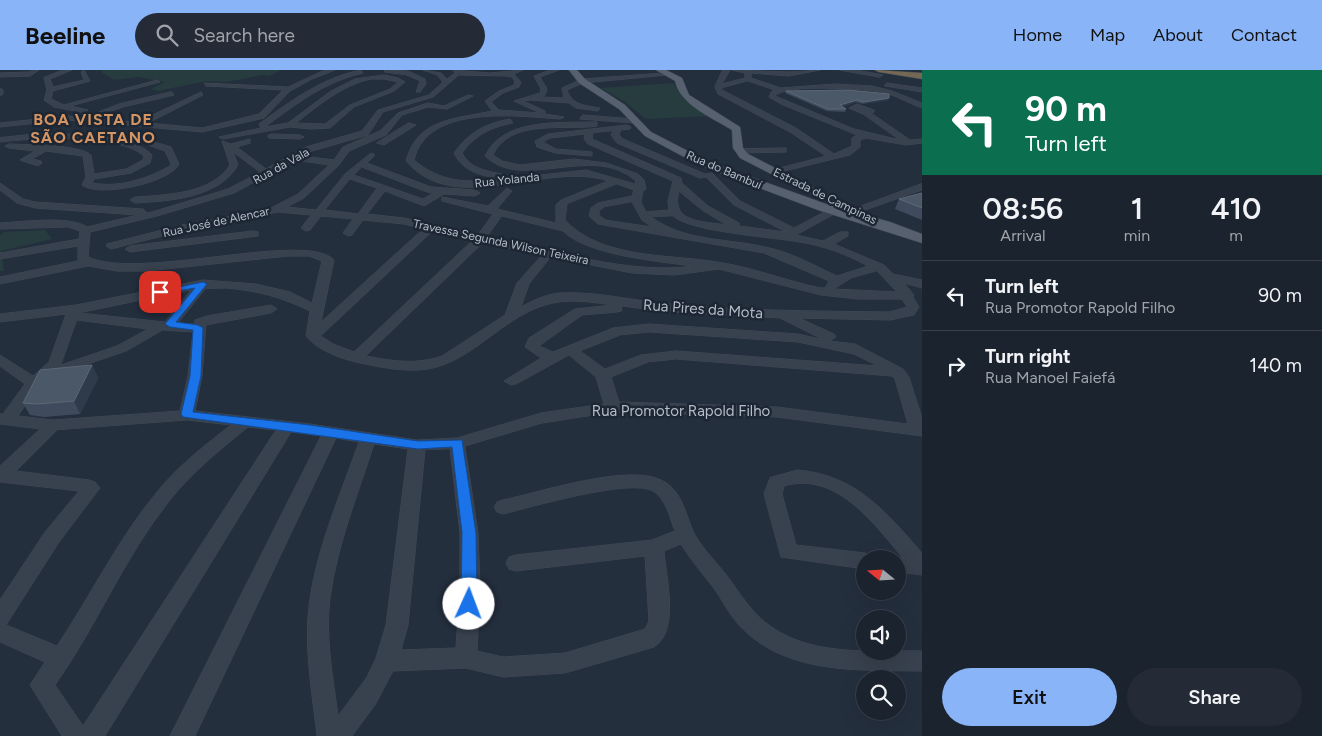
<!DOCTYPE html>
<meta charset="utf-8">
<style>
:root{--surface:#1b232e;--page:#242b36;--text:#f1f3f6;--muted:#a0a4aa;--line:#39404a;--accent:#8ab4f8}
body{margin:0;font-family:Figtree,sans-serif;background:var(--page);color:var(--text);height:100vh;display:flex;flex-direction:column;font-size:19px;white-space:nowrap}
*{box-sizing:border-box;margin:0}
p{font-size:16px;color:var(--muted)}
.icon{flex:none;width:28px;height:28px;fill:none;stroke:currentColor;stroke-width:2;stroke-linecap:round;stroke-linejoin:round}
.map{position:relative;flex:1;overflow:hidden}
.details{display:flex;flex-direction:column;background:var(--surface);width:400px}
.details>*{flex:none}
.banner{background:#0b6e4f;color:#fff;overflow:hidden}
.needle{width:32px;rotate:288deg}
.controls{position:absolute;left:856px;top:480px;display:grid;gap:10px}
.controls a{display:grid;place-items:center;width:50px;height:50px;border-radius:50%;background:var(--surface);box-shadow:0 5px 20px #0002,0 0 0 1px var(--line);font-size:25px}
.pin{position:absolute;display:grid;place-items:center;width:42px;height:42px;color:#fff;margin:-21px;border-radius:10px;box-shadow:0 2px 8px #0006}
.me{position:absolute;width:55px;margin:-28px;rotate:2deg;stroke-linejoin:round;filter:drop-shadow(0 0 4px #0008)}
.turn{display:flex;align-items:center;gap:18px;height:105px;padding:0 20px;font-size:22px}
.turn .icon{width:65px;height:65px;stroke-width:2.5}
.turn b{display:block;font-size:35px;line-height:42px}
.eta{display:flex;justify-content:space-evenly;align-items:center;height:85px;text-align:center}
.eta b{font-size:30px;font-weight:600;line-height:35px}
.button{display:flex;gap:10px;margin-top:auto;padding:10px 20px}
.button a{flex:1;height:58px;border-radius:30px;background:var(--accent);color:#111;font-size:20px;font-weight:600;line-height:58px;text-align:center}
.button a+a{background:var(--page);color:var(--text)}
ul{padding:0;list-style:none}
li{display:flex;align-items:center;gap:15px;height:70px;padding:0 20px;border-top:1px solid var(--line)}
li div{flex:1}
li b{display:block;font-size:19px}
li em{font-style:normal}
header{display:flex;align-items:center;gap:30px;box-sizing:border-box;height:70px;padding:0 25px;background:var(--accent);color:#111}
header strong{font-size:24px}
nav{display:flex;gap:28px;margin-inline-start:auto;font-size:18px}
.search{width:350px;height:45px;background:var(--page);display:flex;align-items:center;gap:12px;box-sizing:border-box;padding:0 18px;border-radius:28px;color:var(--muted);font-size:19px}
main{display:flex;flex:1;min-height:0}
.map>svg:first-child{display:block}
</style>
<header>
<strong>Beeline</strong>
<div class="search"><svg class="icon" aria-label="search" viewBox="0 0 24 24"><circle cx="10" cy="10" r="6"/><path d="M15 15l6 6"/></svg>Search here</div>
<nav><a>Home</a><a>Map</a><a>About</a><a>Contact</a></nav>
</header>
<main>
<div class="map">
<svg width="922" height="666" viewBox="0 0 922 666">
<rect width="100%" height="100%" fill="#242f3e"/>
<g fill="#263c3f">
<path d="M102 0H281L269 6 262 5 227 12 207 11 158 21 151 19 165 12 138 7 114 10 102 3Z"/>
<path d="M673 13 684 29 711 46 646 49 625 32 601 18Z"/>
<path d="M45 160 52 169 1 181 4 201H0V165L4 162Z"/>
</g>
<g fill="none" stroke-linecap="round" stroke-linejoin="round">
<defs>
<g id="minor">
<path d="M32 0H39L30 6 0 7V3L29 2Z"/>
<path d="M63 0H72L50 9 53 17 84 10 81 2 84 0 90 11 53 21 51 29 64 35 157 10 160 12 70 36 88 40 86 43 54 37 44 30 47 20 44 8Z"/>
<path d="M325 0H335L312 9 290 21 264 48 202 62 67 50 0 57V53L67 46 145 53 144 49 201 22 203 25 148 53 202 58 259 44 283 20 206 16 204 13 288 17Z"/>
<path d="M361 0 363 3C324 12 296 34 265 57L288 53 331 21 355 9 384 5 398 8 405 12 394 21 354 37 330 58 311 59 290 57 223 69 219 67 261 58 259 54C291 31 321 8 361 0ZM370 9H384L398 12 390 19 350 35 325 54 296 53C319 35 341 16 370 9Z"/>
<path d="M385 0 408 1 425 9 426 14 420 22H416L420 11 407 5 385 2Z"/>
<path d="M423 0 441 3 447 9 455 3 453 0 490 3 523 0 514 4 521 12 519 17 503 23 491 32 499 40 540 43 514 31 540 23 541 19 534 6 550 0H559L540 7 547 19 545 25 541 27 564 28 562 18 582 9 664 3 667 5 583 13 567 20C573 36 585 35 600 38L598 41 576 38 569 33 530 30 523 31 545 41V44L564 47 560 49C517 46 427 34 414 90 441 113 468 113 502 109 482 106 463 102 454 83 468 63 486 53 510 49L513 53C491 57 475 65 462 83 471 100 489 101 506 105L505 109 586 100 635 114 636 111C593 72 522 123 485 86 503 48 558 53 594 52H597V56C564 61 510 48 493 85L502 91 520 95 574 89 606 93 638 104 644 110 646 119 643 121 641 132 646 142 669 140 668 131 673 111 588 74 584 69 585 64 550 68 543 72 556 79 592 82V86L555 83 537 77 535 71 548 64 627 55 631 57 630 59 621 60 619 65 623 69 705 104 712 103 740 131 794 158 830 139H836V143L796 165 823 171 840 162H848V166L834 174 884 195 893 204 922 210V218L904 213 914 225 913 227 919 237 914 245 890 250 799 248 834 264 836 267 830 271 855 274 903 299 909 307 922 348V366L777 347 613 342 542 353 465 376 478 463 480 516 477 581 503 587 565 583 645 559 649 551 645 486 516 501 509 499 506 493 509 487 516 485 652 470 675 461C669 447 667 430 653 421 631 408 531 437 503 444L497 442 494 437 497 432 503 430C540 422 621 396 656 408 683 417 684 443 695 465 704 480 717 493 728 507 741 525 753 545 773 558 816 587 875 580 922 581V601C859 600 785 605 739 555 728 543 722 529 713 517 702 503 690 489 681 474L664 481C666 507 680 561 654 577L565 603 503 607 466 598 393 601 375 635 352 666H317C312 621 303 574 310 529 318 475 341 423 359 372L336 368 195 666H170L321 366 291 362 105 666H62L30 615 45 592 0 572V530L45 462 79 421 0 412V396L40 359 0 354V344H3L25 314 0 296V285L33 306 49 292 66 244 0 252V244L76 235 203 210 256 214 290 222 312 233 322 191 309 186H288L147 201H117L88 196 0 214V207L78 191V176L0 189V183L79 169 80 161 68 157 0 159V153C21 152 70 145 87 157L138 145 35 138 17 133 0 120V113L23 129 35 132 143 139 147 143 152 142 228 119 260 102 233 82 238 95C219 128 170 131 135 133L130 130 135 127C165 125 212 124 230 95L222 71 231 74 250 69V73L237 77 266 99 306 77 362 61 378 40 429 25 443 12 437 5ZM459 5 506 6 512 7 515 12 514 15 499 21 485 31 492 41C456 49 417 48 406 91 456 149 547 90 608 111L561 130 556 135V153L497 139 512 121 507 118 488 136 442 127V131L493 144 478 165 404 148 367 144 385 121 424 136 444 124 475 126 480 123 475 120 431 117 367 93 375 85 371 83 345 104 316 140 287 137 304 128 339 95 349 81 386 65 402 45 428 37 447 39 473 26 468 25 444 36 428 33 398 43 380 61 343 77 334 90 303 86 312 81 368 65 383 42 433 27ZM613 61 611 65 617 73 700 108 706 107 734 135 786 162 739 156V153L708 136 682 113 681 108 592 69 593 63ZM295 90 329 95 298 124 269 139 182 155 107 174 106 176 111 179 182 161 278 142 311 145 301 158 306 161 310 160 321 146 353 149 343 163 348 166 352 165 363 150 404 154 423 159 321 252 334 190C307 160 140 211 88 187L90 162 157 146 234 123ZM362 97 427 122 433 123 423 129 354 105ZM350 109 377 118 358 144 325 140ZM617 114 634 120 632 126 598 133 591 138 589 146 598 154 764 183 829 211 825 218H821C786 211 752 197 717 192 668 184 601 189 565 150L567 134ZM679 121 702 140 727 155C704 151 670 154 679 121ZM632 132 642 150 652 157 605 150 599 145V141L604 137ZM502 146 563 161C586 185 661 192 694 196 629 205 552 180 487 167ZM673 146C690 162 772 167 800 172 824 176 846 184 868 196L837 206C813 195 791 182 765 177 727 168 685 172 651 147ZM433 161 473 170 354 282 333 274 321 266ZM483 173 542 185 517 213 505 245 442 286C416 295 392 291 366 286ZM551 187 632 203 674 205 719 199 821 225 858 229H902L907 237 890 242C817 241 743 241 670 234 634 231 596 221 560 223 546 224 532 231 521 237L529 214ZM877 201 897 222 834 219 851 208ZM226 218C259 221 281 227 310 241L306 266C318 281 342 289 360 293 390 299 421 306 450 292 482 278 509 246 545 235 567 228 591 232 613 235L575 239 529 268 525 277 541 288 504 311 511 315 516 314 569 285 596 307 604 334 541 343 457 368 417 370 310 354 195 341 202 306 206 255 271 243 277 239 271 235 207 246 195 250 194 254 178 253 205 219ZM191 220 165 252 79 243ZM622 236 670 242 780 248 824 270 798 264 649 254 613 258 553 282 539 276 582 245 617 242 621 241ZM77 250 148 259 117 276 61 295ZM163 260 193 262 188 306 180 341 53 350 18 346 38 316 47 308 126 281ZM649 262 798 272 854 284 878 296 676 281 641 285 605 299 580 281 620 265ZM676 289 892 306 895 309 908 354 777 337 619 332 611 307 648 292ZM187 350 231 355C205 375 178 396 157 422 118 469 91 525 57 576L6 555 59 472 100 418 95 412 89 410 16 401 57 360ZM248 357 276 360 83 656 55 615C97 556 124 487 170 430 192 402 221 379 248 357ZM374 374 408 379 386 555 376 588 367 607 338 646C333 607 325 567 330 528 337 475 358 424 374 374ZM450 379 460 463V516L456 578 401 580 408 555 425 380Z"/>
<path d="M723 0H730L722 14 745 8V3L732 0 789 2 820 0 789 6 751 3V8L781 18 835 14 872 16 892 21 922 33V38C910 34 899 27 886 23 868 19 786 13 775 26L854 59 900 70 863 44 849 38 857 34 874 40V42L871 43 910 70 922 69V73L906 75 866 68 860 70V77L850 85 772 104V100L826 86 790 62 718 24 715 17ZM748 11 775 20 771 22 769 27 781 34 857 65 852 68V76L834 84 796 58 722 20V18Z"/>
<path d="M840 0H856L883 5 880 7Z"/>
<path d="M887 13 922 18V22L885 16Z"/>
<path d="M0 18 3 20V24L0 26Z"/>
<path d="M172 22 174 25 123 37 100 45 96 43 119 34Z"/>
<path d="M583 45 634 49 638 51 634 53 580 49Z"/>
<path d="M409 53 416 55 384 75 377 73Z"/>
<path d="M35 64C65 64 132 62 152 85L150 93 131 103 94 109 92 113C119 118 146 109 170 96L171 94 165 81 148 75 147 73 151 71 171 77 179 94C170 113 99 128 82 115L86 107 83 86 46 81 32 89 41 91 42 93 38 96 20 90 35 81 9 78 5 76 9 74C28 75 78 74 91 85L94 104 126 99 143 90 144 86C119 63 33 68 0 72V68Z"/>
<path d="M272 64 300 65 304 67 300 69 269 68 268 66Z"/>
<path d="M783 78H786V82L739 83 735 81 739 79Z"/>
<path d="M922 114V120L848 146 840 144Z"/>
<path d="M254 161 258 162V166L130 182 125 179 130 176Z"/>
<path d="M798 400C856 405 886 442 922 483V505L898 502V489H891L902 487C872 451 835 401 784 416L782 424 796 475 865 483 872 485 874 489H865V499L781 487 764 424 770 408Z"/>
</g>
<g id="major">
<path d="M569 0H577L585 9 625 35 651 62 709 92 826 134 890 152 922 164V173L818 140 701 96 645 66 619 39 579 13Z"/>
<path d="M656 0H666L682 8 689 25 740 57 743 78 748 84 828 125V129H820L740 88 733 78 732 60C713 48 680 35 675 11Z"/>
</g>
<path id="highway" d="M875 0 922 3V9L879 2Z"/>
</defs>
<use href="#minor" stroke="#414a57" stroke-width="1"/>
<use href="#major" stroke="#414a57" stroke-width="1"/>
<use href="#highway" stroke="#434c59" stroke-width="1"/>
<use href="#minor" fill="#38414e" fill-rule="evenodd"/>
<use href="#major" fill="#56606e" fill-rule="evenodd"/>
<use href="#highway" fill="#746855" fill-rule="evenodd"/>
</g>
<g fill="#3f4b5c">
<path d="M786 21 888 30 863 34 856 32 842 37 846 39 845 42 827 41 785 23Z"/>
<path d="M922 123V150L895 139 899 129Z"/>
<path d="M92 295 98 308 80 344 44 347 30 345 23 333Z"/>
</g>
<g fill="#2f3b4b">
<path d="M889 28 888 30 863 34 864 32Z"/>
<path d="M857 30 856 32 839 38 840 35Z"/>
<path d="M92 295 98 308 80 344 74 331Z"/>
</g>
<g fill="#4b5868" stroke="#5c6777">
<path d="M848 20 889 24V28L864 32 857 30 840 35 846 39H828L786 21Z"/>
<path d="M922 123V138L899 129Z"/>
<path d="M92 295 74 331 37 334 23 333 40 300Z"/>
</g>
<path fill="#1a73e8" stroke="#114b97" d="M203 212 207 214 176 252 198 255 203 258 201 306 193 342 310 355 418 371 462 370 476 463 477 534 475 539 469 541 464 539 461 534 462 463 452 377 418 379 183 347 181 344 190 306 193 260 170 257 165 254 195 218 160 224 155 222Z"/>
<g text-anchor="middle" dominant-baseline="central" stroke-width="5" stroke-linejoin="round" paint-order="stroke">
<g font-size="12" fill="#b4bcc9" stroke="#1d2633">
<text transform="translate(281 96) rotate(-29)">Rua da Vala</text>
<text transform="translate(724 100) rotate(23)">Rua do Bambuí</text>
<text transform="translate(507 110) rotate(-6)">Rua Yolanda</text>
<text transform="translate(825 126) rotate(26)">Estrada de Campinas</text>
<text transform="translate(216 152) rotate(-12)">Rua José de Alencar</text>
<text transform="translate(501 172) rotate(12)">Travessa Segunda Wilson Teixeira</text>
</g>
<g font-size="15" fill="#b4bcc9" stroke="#1d2633">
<text transform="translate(703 239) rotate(4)">Rua Pires da Mota</text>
<text x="681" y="341">Rua Promotor Rapold Filho</text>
</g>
<g font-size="16" font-weight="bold" letter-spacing="1" fill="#d59563" stroke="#1d2633">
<text x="93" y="49">BOA VISTA DE<tspan x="93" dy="18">SÃO CAETANO</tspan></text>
</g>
</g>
</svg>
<div class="controls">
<a><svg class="needle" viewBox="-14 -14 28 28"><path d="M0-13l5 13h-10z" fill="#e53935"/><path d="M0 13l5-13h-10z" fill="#a0a4aa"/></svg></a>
<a><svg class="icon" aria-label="sound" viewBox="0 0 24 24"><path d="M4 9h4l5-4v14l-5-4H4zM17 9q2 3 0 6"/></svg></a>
<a><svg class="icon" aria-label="search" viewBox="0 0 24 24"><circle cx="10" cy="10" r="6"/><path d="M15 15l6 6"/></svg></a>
</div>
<div class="pin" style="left:160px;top:222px;background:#d93025"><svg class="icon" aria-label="arrive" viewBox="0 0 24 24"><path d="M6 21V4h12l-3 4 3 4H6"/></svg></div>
<svg class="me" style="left:469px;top:534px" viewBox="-20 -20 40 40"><circle r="19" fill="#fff"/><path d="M0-13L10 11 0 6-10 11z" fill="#1a73e8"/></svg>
</div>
<section class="details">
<div class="banner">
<div class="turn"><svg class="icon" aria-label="left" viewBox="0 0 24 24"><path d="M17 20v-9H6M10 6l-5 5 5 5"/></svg><div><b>90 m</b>Turn left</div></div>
</div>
<div class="eta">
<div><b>08:56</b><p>Arrival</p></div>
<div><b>1</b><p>min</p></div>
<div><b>410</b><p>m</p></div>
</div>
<ul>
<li><svg class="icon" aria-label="left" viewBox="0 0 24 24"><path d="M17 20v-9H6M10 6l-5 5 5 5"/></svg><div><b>Turn left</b><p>Rua Promotor Rapold Filho</p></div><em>90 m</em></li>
<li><svg class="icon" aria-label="right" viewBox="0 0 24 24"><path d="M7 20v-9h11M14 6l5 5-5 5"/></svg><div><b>Turn right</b><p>Rua Manoel Faiefá</p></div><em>140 m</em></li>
</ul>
<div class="button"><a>Exit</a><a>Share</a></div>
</section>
</main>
